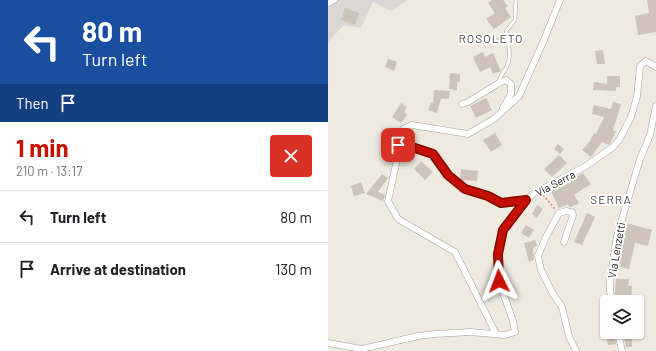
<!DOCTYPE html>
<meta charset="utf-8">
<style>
:root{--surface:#fff;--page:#f2f2f2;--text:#202124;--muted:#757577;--line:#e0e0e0;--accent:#c50f00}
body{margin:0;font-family:Barlow,sans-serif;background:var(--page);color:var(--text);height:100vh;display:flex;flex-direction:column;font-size:15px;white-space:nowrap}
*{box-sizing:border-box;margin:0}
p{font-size:13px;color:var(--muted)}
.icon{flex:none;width:22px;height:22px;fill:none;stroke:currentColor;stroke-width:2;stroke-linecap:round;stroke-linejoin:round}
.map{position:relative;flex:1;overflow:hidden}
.details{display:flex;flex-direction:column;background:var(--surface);width:328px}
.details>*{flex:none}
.hud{background:#1a4fa0;color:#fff;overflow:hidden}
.fabs{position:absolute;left:272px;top:295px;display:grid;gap:8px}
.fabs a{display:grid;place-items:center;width:44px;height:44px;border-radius:4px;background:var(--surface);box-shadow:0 1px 3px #0004;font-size:20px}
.pin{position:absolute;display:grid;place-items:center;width:34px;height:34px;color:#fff;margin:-17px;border-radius:8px;box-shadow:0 2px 6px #0006}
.me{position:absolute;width:44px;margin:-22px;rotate:357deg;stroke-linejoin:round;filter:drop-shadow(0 0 3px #0008)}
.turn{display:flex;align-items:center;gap:14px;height:84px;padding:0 16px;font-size:18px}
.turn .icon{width:52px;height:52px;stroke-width:2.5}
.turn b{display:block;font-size:28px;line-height:34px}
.then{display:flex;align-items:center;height:38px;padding:0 16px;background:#0003;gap:8px;font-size:15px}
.round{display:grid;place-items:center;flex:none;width:42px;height:42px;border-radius:4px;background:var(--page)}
.headline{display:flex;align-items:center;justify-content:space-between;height:68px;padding:0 16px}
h1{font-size:24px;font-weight:700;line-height:30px;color:var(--accent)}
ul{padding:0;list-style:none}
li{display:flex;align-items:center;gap:12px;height:52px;padding:0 16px;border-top:1px solid var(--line)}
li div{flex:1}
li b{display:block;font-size:15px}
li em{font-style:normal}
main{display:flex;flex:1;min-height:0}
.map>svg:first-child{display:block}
</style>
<main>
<section class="details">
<div class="hud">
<div class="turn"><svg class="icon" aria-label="left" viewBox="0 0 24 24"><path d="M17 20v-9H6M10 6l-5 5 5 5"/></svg><div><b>80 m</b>Turn left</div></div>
<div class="then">Then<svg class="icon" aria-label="arrive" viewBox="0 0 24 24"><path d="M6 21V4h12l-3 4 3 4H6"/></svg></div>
</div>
<div class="headline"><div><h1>1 min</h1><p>210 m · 13:17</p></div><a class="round" style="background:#d93025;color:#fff"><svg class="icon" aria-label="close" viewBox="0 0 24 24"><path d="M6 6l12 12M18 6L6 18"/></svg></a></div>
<ul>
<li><svg class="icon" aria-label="left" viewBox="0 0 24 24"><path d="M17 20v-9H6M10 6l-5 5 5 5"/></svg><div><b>Turn left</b></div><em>80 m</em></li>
<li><svg class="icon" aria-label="arrive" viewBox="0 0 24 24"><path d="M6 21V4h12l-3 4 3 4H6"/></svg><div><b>Arrive at destination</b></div><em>130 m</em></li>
</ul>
</section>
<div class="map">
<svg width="328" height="351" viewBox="0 0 328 351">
<rect width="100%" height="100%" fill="#eeeadf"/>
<path fill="#d9d8d7" d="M0 0H79L63 11 45 2 33 28 16 25 0 42Z"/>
<g fill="#cdc3b8">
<path d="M164 0H175L180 6 177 8 183 17 166 29 158 19 167 13 160 3Z"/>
<path d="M319 0H328V32L310 35 307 16 321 13Z"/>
<path d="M17 8 31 13 27 25 13 20Z"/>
<path d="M173 36 177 42 171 46 168 39Z"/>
<path d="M275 50 277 64H269L267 51Z"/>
<path d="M155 52 157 57 165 53 173 71 165 74 162 67 152 72 145 57Z"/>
<path d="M60 59 69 62 66 71 57 67Z"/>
<path d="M122 73 132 74V82H129V90L121 89Z"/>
<path d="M279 76H292V87H288V91L265 90 266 82 279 84Z"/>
<path d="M106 90 122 91 121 99H113L109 113 100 110 103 103H105Z"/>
<path d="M158 98 164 110 148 118 142 106Z"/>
<path d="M285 102 293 104 285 130 288 131 282 144 281 145 274 142 263 157 254 150 262 141 266 133 268 134 276 117 264 114 266 105 283 109Z"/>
<path d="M73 103 79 107 76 112 79 115 73 123 64 117Z"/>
<path d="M167 133 174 145 163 152 155 140Z"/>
<path d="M230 144 236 149 232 154 226 149Z"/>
<path d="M231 155 239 163 224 177 216 169Z"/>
<path d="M93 161 105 172 97 180 86 169Z"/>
<path d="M133 169 150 171 149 181 132 180Z"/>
<path d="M255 173 263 184 246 195 251 203 243 207H241L240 204 231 208 222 190Z"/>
<path d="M54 174 60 178 50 192 57 195 55 201 38 194Z"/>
<path d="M33 182 37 193 26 196 23 186Z"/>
<path d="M209 205 215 209 209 218 204 214Z"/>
<path d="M259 213 267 217 254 245 246 242Z"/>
<path d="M298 223 324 230 320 246 307 243 301 269 290 266 296 237H294Z"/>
<path d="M198 225 206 230 201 238 193 233Z"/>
<path d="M207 240 209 246 205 248 206 260 201 262 196 243Z"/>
<path d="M288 279H301L300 286H304L303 302H297V299L289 298 287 294Z"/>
<path d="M279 301V326H273L272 302Z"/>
<path d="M286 332 288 344 280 345 278 334Z"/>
<path d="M295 332H304V347H298Z"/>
</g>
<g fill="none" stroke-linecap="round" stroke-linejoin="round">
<defs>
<g id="service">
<path d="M171 83C172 75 176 72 179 66 184 56 180 41 178 31L187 20 188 0"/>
<path d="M70 145 87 148 105 154 120 175 137 189 161 196 173 203 196 200"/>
</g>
<g id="minor">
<path d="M0 3 6 0"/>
<path d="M134 104 140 102 171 83 178 80 183 84V94L175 108"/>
<path d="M236 242 245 215 244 212 238 211 231 213 218 237 210 256 213 270 225 294 234 307 241 336 248 351"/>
<path d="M285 302 282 292V280L289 236 312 159 322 135 328 106"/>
<path d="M290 332 294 351"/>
<path d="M168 334 127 252 70 219 60 201 70 155V141L75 129 84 125 140 134 166 119 191 96 216 40 232 0"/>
<path d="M0 343 34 349 90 336 107 334 142 332 177 335 187 332 185 321 171 281 170 254 175 230 196 202 205 194 258 166 285 147 291 140 303 117 309 97 312 66 318 61 328 67"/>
</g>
</defs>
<use href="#service" stroke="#a2a2a2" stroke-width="4"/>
<use href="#minor" stroke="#a2a2a2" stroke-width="7"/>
<path stroke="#ff7b5e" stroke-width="1.5" stroke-dasharray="2 2" stroke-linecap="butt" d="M215 195 227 209"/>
<use href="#service" stroke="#fff" stroke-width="3"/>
<use href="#minor" stroke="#fff" stroke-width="6"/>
</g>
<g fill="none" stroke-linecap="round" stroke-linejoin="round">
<defs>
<path id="route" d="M70 145 87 148 105 154 120 175 137 189 160 196 173 203 198 200 175 230 170 254 171 281"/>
</defs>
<use href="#route" stroke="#800a00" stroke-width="10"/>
<use href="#route" stroke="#c50f00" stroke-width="7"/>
</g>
<g text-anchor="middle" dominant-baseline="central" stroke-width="4" stroke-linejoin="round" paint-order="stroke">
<g font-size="11" fill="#1b1b1b" stroke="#fff">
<text transform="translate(227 183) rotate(-28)">Via Serra</text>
<text transform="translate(288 250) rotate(-80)">Via Lenzetti</text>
</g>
<g font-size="12" letter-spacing="1" fill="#4e4e4e" stroke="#fff">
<text x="163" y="38">ROSOLETO</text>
<text x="283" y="199">SERRA</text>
</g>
</g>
</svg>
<div class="fabs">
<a><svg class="icon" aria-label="layers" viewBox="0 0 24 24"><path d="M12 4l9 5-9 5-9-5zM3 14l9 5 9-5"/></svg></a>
</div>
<div class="pin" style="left:70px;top:145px;background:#d93025"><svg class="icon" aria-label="arrive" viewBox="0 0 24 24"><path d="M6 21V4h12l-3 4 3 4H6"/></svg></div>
<svg class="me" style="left:171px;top:281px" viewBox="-20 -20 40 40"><path d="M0-17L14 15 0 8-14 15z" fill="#c50f00" stroke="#fff" stroke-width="4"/></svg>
</div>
</main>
